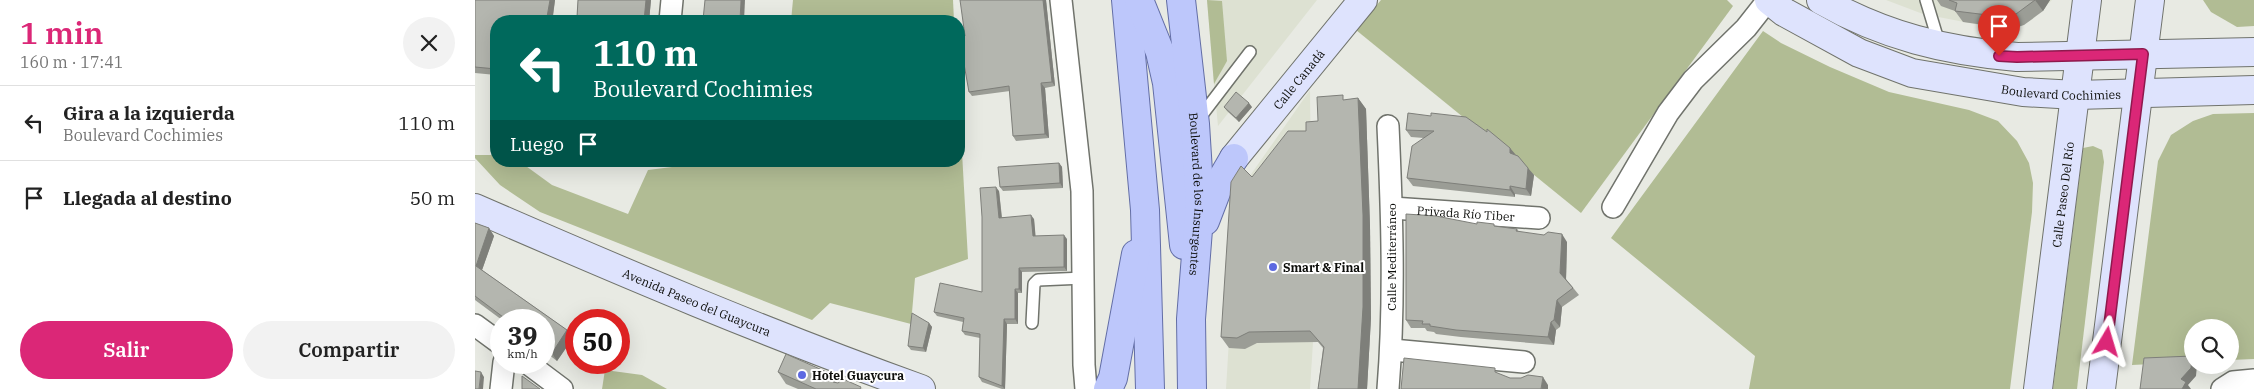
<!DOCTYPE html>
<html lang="es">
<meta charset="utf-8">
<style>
:root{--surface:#fff;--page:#f2f2f2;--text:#222;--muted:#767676;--line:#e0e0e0;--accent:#db2777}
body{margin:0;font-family:"IBM Plex Serif",serif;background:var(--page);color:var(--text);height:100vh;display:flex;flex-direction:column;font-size:19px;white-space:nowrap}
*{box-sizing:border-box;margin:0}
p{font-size:16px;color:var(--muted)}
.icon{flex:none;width:28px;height:28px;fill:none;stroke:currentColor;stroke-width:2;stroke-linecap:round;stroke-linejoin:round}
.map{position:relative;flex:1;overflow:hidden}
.details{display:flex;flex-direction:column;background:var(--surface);width:475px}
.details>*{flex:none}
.banner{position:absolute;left:15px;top:15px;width:475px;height:152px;border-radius:20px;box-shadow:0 5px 20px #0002;background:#00695c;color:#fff;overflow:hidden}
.buttons{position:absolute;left:1709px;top:319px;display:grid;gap:10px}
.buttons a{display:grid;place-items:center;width:55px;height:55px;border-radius:50%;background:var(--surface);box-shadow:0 5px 20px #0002;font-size:25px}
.speed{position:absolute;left:15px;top:309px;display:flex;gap:10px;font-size:25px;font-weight:700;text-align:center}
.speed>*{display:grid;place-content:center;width:65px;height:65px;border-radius:50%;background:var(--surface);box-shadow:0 5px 20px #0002;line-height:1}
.speed small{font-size:12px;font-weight:400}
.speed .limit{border:8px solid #d22;background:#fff;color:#111}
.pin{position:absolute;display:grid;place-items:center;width:42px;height:42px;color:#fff;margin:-51px -21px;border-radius:50% 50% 50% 0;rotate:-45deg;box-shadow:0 0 5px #0007}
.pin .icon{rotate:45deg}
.me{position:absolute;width:55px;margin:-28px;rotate:7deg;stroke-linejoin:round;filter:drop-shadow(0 0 4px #0008)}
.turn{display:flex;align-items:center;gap:18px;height:105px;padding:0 20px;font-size:22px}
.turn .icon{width:65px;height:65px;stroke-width:2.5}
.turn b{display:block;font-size:35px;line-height:42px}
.then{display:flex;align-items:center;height:48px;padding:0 20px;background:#0003;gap:10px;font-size:19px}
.round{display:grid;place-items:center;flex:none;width:52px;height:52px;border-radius:26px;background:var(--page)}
.summary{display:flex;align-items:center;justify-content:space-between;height:85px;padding:0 20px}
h1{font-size:30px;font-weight:600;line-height:38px;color:var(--accent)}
.button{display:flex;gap:10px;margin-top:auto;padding:10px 20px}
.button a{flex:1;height:58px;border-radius:30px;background:var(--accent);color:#fff;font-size:20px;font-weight:600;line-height:58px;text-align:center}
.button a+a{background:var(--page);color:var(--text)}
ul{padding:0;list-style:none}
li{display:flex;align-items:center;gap:15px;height:75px;padding:0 20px;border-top:1px solid var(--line)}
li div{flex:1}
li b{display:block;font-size:19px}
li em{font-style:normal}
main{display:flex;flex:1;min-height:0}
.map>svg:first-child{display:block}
</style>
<main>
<section class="details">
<div class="summary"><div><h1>1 min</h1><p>160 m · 17:41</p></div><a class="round"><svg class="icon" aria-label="close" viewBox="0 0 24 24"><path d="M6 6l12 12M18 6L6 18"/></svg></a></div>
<ul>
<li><svg class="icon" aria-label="left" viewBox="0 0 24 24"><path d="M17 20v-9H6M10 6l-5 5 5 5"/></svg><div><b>Gira a la izquierda</b><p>Boulevard Cochimies</p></div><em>110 m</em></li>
<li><svg class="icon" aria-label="arrive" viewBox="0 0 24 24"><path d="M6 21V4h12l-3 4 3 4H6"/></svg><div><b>Llegada al destino</b></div><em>50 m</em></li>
</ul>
<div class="button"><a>Salir</a><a>Compartir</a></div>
</section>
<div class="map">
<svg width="1779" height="389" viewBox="0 0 1779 389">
<rect width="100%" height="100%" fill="#e8eae3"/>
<g fill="#dde1d2">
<path d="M732 0H842L743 126 739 84Z"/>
<path d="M1411 0H1577L1558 19 1537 29 1515 27 1448 14Z"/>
<path d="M835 90 838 342 835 389H751L763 193Z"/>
</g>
<g fill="#b1bc94">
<path d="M318 0H478L479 21H316Z"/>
<path d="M732 0 747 1 752 61 739 84Z"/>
<path d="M906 0H1252L1258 6 1106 213 881 30Z"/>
<path d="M1728 0H1779V26L1762 27 1736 12Z"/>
<path d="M1288 31 1306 43 1355 67 1414 92 1494 110 1523 121 1542 141 1554 163 1558 183 1557 212 1535 389H1274L1280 356 1136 238Z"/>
<path d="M484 99 493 259 440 278 436 324 355 303 337 320 65 212 25 185 0 158V155H21V161H44L77 185 153 214 173 170 205 166V161H484Z"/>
<path d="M1779 113V359L1755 360V328H1718L1717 362 1657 365 1683 161 1696 135 1718 121 1738 114Z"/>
<path d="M1618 146 1627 150 1629 162 1602 389H1578L1608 148Z"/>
<path d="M130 370 167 375 192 389H127Z"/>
</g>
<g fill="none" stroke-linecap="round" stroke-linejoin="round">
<defs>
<g id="lane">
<path d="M1451 0 1464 43"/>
<path d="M723 120 775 52"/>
<path d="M557 323 559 284 563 280 609 278"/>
</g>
<g id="street">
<path d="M586 0 607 191 609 365 611 389"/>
<path d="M195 21 197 0"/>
<path d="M1138 207 1193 113 1218 80 1271 28 1293 0"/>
<path id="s1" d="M917 208 1064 218"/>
<path d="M0 325 26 344"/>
<path d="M917 350 1049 362"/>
<path d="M51 362 87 389"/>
<path d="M26 389 29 362"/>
<path d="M913 389C920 302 917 213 913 126"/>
<path d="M1747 389 1758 382 1779 380"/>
</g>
<g id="secondary">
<path id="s2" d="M1294 0 1309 12 1384 53 1437 73 1548 92 1601 95 1779 90"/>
<path d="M1346 0C1409 36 1471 51 1542 57L1779 52"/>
<path id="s3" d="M759 158 888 0"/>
<path id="s4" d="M0 208C147 272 295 335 446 389"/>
<path id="s5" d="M1563 389 1612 0"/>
<path d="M1626 389 1675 0"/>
</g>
<g id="primary">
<path d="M651 0 670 210 675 389"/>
<path d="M664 0 685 52 692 83 709 245"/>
<path id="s6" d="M706 0 720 124 725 204 716 319 717 389"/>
<path d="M730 221 745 182 759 158"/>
<path d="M633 389 638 378 661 254"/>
</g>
</defs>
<use href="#lane" stroke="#70736c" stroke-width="14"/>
<use href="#street" stroke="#70736c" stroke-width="24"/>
<use href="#secondary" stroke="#70736c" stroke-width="30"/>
<use href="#primary" stroke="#636ea6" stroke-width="30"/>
<use href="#lane" stroke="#fff" stroke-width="11"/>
<use href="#street" stroke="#fff" stroke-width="21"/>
<use href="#secondary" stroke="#dee3fd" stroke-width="28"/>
<use href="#primary" stroke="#bdc7fb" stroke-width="28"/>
</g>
<g fill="#9b9d96">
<path d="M0 0H80L78 17H102L103 0H176L174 21H21V75L0 73Z"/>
<path d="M571 0 580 86 570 88 574 138 541 141 538 136 535 91 497 96 494 92 490 36Z"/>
<path d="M1462 0H1575L1568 11 1549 25 1537 29 1488 22 1480 11 1466 6Z"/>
<path d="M883 98 891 109 895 226 896 318 892 389H843L848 348 843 342 782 343 770 349 754 348 746 337 777 177 843 121 871 100Z"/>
<path d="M749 107H777L764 122 752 111Z"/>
<path d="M933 113 1035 148 1040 155 1059 175 1056 196 1040 194V197L938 186 932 178 949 138 936 137 931 130Z"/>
<path d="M584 163 587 167 588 188 528 191 525 187Z"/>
<path d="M524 191 527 217 559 219 560 236 592 239V271L547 272V293H543V324H532L530 389H527L507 382 504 377 505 338 490 335 487 331 488 322 462 316 459 312 507 292Z"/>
<path d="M0 223 14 228 19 236 7 270 92 330 98 338 82 361 69 351V320H27L0 300Z"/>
<path d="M1002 224 1042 229 1044 232 1092 242 1091 279 1104 295 1087 307 1085 327 1081 330 1079 345 986 337 961 334 959 332 952 331 950 328H936L931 320Z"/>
<path d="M454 323 457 327 451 352 436 350 433 346Z"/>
<path d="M303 372 361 383 388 389H323L311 384Z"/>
</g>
<g fill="#7e7f7a">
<path d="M75 0H80L77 21 72 17Z"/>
<path d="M171 0H176L174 21H169Z"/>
<path d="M266 0H270L269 21H265Z"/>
<path d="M568 0H571L580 86 577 82Z"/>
<path d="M1560 0H1575L1568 11Z"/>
<path d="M566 83 570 88 574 138 570 134Z"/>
<path d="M883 98 891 109 895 226 896 318 892 389H883Z"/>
<path d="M774 103 777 107 764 122 761 118Z"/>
<path d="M1035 148 1041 155 1035 153Z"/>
<path d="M584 163 587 167 588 188 585 183Z"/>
<path d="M1053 168 1059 175 1056 196 1051 189Z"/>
<path d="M1035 186 1040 194V197L1035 190Z"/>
<path d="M521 187 524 191 527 222 524 218Z"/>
<path d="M556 215 559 219 561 240 558 236Z"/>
<path d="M14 228 19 236 6 273 1 266Z"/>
<path d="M1087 234 1092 242 1091 281 1085 273Z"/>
<path d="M589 235 592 239V271L589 267Z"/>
<path d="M544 268 547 272V293L544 289Z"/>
<path d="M540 289 543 293V324L540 319Z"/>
<path d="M1082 300 1087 307 1085 327 1079 320Z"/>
<path d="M529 319 532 324 530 389 527 386Z"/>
<path d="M1076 322 1081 330 1079 345 1073 337Z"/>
<path d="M454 323 457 327 451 352 448 348Z"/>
<path d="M92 330 98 338 82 361 77 353Z"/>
<path d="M1717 356 1718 357V365H1722L1721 376 1713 385 1716 389H1707L1706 379Z"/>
<path d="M6 372 9 377 8 389H4Z"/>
<path d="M354 373 362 384V389L354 377Z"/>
<path d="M1068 377 1073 385V389H1066Z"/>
</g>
<g fill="#b4b6af" stroke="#7e7f7a">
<path d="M0 0H75L72 17H102L103 0H171L169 21H21V69L0 67Z"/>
<path d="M230 0H266L265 21H232L228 20Z"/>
<path d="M485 0H568L577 82 566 83 570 134 538 136 534 86 494 92 489 64 487 36H490Z"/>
<path d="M1474 0H1560L1541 14 1529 17 1480 11 1482 3Z"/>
<path d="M761 92 774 103 761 118 749 107Z"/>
<path d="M868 95V100L883 98 888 215V307L883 389H843L849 347 835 331 774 332 762 338 746 337 756 182 766 166 777 177 813 131H831V122L843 121 842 97Z"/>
<path d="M933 113 956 116V113L991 117 1012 132V129L1035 148V153L1043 156 1053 168 1051 189 1035 186V190L932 178 937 146 959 131 931 130Z"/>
<path d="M584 163 585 183 525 187 523 167Z"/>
<path d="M521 187 524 218 556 215 558 236 589 235V267L544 268V289H540V319H529L527 386 504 377 505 334 487 331 489 318 459 312 465 283 507 292V217L505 188Z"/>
<path d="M931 214 961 216 1002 224V222L1019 224V226L1042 229 1041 231 1069 235 1073 232 1087 234 1085 273 1098 288 1082 300 1079 320 1076 322 1073 337 981 330 955 326V324H947L948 321 931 320Z"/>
<path d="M0 223 14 228 1 266 92 330 77 353 69 347V320H32L0 296Z"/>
<path d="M437 313 454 323 448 348 433 346Z"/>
<path d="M311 354 354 373V377L358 382 363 383 368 379 386 387 385 389H341L303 372Z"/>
<path d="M1717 356 1716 368 1706 379 1711 382 1707 389H1665L1669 358Z"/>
<path d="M929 358 1020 368V372L1035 378H1046L1053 375 1068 377 1066 389H926Z"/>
<path d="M0 371 6 372 4 389H0Z"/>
<path d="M47 376 65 389H47Z"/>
</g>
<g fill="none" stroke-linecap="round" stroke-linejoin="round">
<defs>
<path id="route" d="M1524 56 1542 57 1668 54 1632 342"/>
</defs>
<use href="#route" stroke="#8e194d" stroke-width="12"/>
<use href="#route" stroke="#db2777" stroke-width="9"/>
</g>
<g fill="#5d69e1" stroke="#fff" stroke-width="2">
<circle cx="798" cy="267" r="5"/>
<circle cx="327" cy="375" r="5"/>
</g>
<g text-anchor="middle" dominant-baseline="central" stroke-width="4" stroke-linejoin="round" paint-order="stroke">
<g font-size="12" fill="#0d0e0b" stroke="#fff">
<text stroke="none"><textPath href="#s3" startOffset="102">Calle Canadá</textPath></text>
<text stroke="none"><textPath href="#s2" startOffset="312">Boulevard Cochimies</textPath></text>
<text stroke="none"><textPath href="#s6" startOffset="195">Boulevard de los Insurgentes</textPath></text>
<text stroke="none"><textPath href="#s5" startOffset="196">Calle Paseo Del Río</textPath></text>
<text stroke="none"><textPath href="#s1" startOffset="74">Privada Río Tiber</textPath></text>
<text transform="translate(916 257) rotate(-90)">Calle Mediterráneo</text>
<text stroke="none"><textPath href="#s4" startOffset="241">Avenida Paseo del Guaycura</textPath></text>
</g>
<g font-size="12" font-weight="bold" fill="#0d0e0b" stroke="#fff" text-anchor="start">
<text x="808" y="267">Smart &amp; Final</text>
<text x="337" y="375">Hotel Guaycura</text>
</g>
</g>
</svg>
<div class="buttons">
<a><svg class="icon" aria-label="search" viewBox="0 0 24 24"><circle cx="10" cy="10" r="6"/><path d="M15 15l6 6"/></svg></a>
</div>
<div class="speed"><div>39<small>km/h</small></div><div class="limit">50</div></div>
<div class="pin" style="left:1524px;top:56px;background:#d93025"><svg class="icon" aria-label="arrive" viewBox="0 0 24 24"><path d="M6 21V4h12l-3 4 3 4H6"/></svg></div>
<svg class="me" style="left:1632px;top:342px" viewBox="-20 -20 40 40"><path d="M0-17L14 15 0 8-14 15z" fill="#db2777" stroke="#fff" stroke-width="4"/></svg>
<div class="banner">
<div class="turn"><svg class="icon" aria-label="left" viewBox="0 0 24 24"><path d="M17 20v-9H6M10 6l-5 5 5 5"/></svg><div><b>110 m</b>Boulevard Cochimies</div></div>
<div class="then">Luego<svg class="icon" aria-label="arrive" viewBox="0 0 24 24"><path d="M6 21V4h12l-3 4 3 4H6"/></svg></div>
</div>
</div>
</main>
